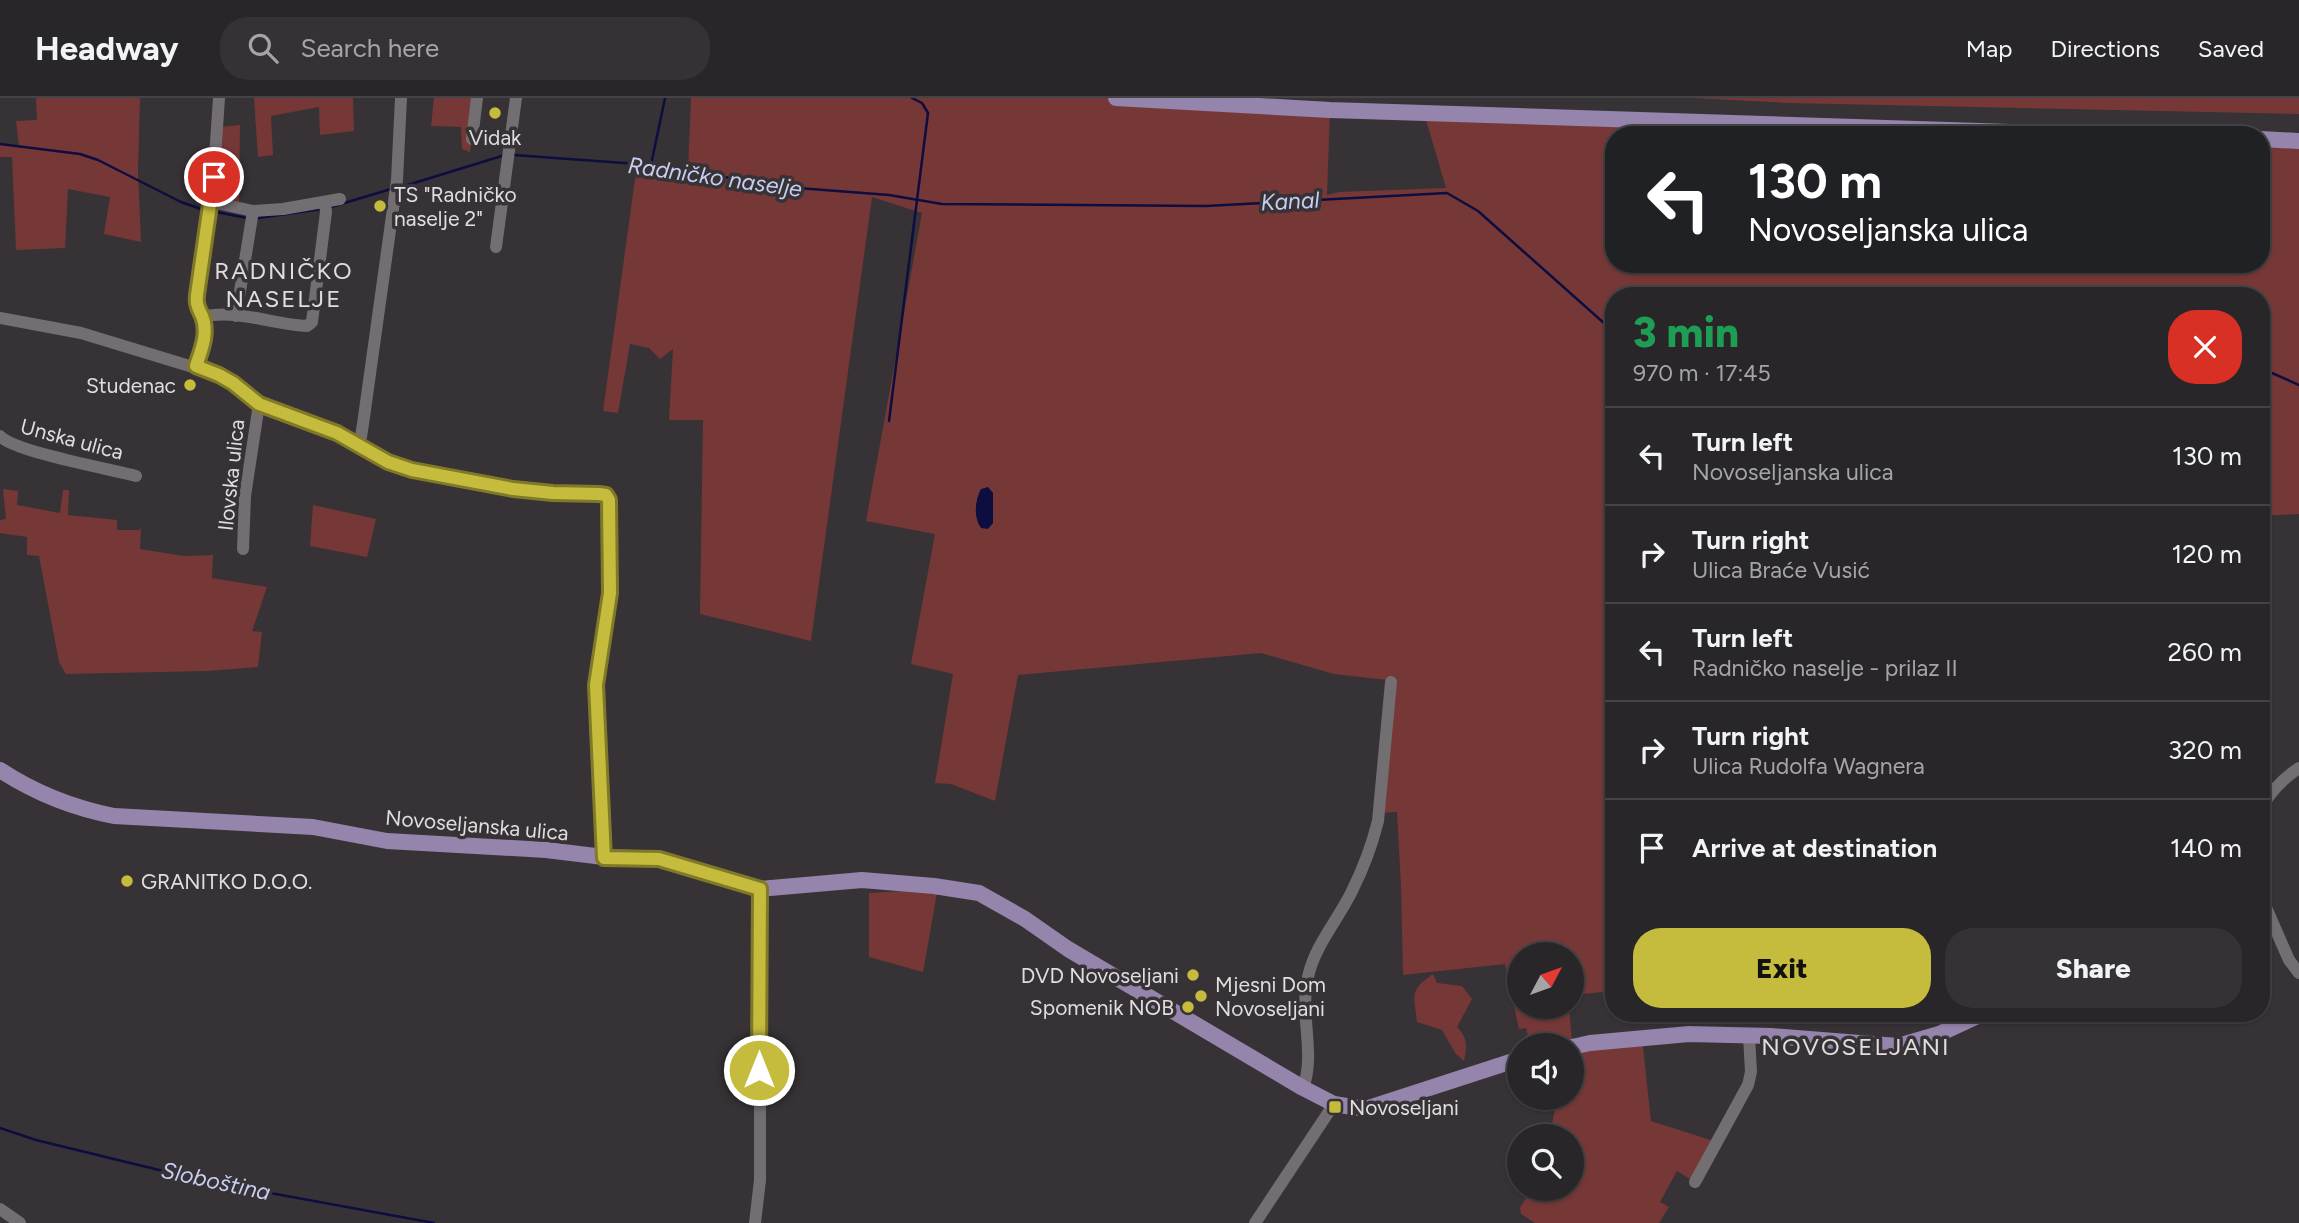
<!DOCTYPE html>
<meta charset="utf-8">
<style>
:root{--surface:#282628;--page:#343234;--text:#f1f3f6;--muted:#a5a5a8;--line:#444345;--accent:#c5bc3d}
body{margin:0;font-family:Figtree,sans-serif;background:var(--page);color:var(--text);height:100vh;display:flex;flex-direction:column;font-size:26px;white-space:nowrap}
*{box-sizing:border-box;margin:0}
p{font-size:23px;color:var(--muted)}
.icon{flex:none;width:38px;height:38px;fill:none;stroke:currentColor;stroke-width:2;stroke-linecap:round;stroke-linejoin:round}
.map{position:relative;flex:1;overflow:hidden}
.details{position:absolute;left:1605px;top:189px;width:665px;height:735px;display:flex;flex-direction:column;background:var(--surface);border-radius:28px;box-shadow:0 2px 5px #0004,0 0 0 2px var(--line)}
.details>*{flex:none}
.guide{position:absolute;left:1605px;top:28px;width:665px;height:147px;border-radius:28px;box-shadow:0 2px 5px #0004,0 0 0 2px var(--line);background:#202124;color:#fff;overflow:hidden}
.needle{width:46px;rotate:49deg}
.buttons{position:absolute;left:1507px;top:844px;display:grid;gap:14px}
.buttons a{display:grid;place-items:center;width:77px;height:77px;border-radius:50%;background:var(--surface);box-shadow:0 2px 5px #0004,0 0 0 2px var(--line);font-size:35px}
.pin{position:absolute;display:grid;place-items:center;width:60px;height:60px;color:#fff;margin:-30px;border:4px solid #fff;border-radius:50%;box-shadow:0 2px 7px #0007}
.me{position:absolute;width:77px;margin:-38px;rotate:0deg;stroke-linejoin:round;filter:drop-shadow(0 0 5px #0008)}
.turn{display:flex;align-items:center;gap:24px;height:147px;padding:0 28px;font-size:32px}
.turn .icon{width:91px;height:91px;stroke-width:2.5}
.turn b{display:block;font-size:49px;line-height:60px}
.round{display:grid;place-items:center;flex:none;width:74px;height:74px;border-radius:28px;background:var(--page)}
.headline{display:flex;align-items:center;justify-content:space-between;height:119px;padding:0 28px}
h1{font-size:42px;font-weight:800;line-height:52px;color:#1e9e55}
.action{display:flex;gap:14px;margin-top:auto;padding:14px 28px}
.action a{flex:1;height:80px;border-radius:28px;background:var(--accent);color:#111;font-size:28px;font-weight:800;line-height:80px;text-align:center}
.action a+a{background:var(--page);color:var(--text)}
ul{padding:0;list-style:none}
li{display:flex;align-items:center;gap:21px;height:98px;padding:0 28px;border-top:2px solid var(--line)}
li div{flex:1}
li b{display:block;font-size:26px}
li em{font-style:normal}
header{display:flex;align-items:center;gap:42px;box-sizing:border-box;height:98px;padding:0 35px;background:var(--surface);border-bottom:2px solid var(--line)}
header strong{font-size:33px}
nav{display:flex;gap:38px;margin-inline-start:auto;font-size:24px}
.search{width:490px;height:63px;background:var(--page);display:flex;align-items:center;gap:18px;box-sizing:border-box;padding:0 24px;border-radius:28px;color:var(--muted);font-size:26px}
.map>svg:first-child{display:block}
</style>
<header>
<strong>Headway</strong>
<div class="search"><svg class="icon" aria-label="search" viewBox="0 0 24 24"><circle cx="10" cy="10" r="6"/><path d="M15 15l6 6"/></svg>Search here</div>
<nav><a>Map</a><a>Directions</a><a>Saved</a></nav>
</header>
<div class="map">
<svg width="2299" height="1125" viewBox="0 0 2299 1125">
<rect width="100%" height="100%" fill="#363235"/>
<g fill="#763836">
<path d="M36 0H140L138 73 141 144 104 136 110 99 68 91 65 150 16 152 12 59H0V46L19 48 16 23 37 22Z"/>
<path d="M254 0H353L354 33 320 37 319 9 271 18 273 57 258 59Z"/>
<path d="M434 0H477L470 54 462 51 461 29 431 28Z"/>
<path d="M691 0H1127L1330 12 1327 97 1339 94 1446 90 1424 15 1837 28 1835 37H1614V166H2261V41L2299 43V416L2261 418V198H1614L1613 893 1572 897V856H1519V908H1569L1572 944 1556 947H1530L1526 930 1519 931 1505 866 1403 877 1401 787 1397 714 1379 715 1387 582 1334 576 1261 555 1018 577 995 703 951 686 935 685 953 576 911 566 935 436 866 423 922 115 872 99 811 543 700 516 703 322H669L673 251 660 261 649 250 630 246 618 315 603 313 637 67 688 72Z"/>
<path d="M1693 0H2299V16L1788 5Z"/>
<path d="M240 27 239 110 212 104 219 29Z"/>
<path d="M3 391 18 393 17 407 60 415 63 392H69L68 417 117 422V432H139L141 430 140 451 184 458 213 457 212 480 267 489 252 533 262 534 258 569 207 573 66 576 59 564 39 458 27 457V439L0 435V422L6 421Z"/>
<path d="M313 407 376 421 367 459 310 448Z"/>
<path d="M921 792 937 795 923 874 869 859V795Z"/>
<path d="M1433 876 1437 885 1462 888 1472 901 1457 929C1468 940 1467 949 1464 963L1456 956 1442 932 1417 924C1414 896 1409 893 1433 876Z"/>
<path d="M1642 940 1651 1023 1717 1044 1695 1084 1677 1073 1660 1104 1669 1109 1659 1125H1535L1521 1116 1520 1110 1532 1090H1572V1038H1550L1557 999H1572V950Z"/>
</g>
<path fill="#0e0d40" d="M988 389 993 395V425L988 431 981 430C973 419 975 402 981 391Z"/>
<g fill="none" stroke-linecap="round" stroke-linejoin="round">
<g stroke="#0e0d40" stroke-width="2.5">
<path d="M0 46 80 56 98 62 181 104 204 112"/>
<path d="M514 57 651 67 785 89 889 97 942 106 1206 108 1447 95 1478 113 1614 234"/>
<path d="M651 67 665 0"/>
<path d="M401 89 505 57"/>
<path d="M331 109 391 91"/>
<path d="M216 114 247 120"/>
<path d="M258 120 322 111"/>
<path d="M2261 270 2299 287"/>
<path d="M889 323 928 15 922 5 912 0"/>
<path d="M0 1030 36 1042 200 1082 434 1125"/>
</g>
<g stroke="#726e71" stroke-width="12">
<path d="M472 41 477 0"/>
<path d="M212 104 253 113 283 111 340 101"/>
<path d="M496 149 516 0"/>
<path d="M236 218 253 113"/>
<path d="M202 219C235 210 274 227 307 228L312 224 326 114 325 105"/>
<path d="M0 220 81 235 219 277 259 306 337 335 388 364 412 372 513 391 606 397 610 409V495L595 587 604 759"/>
<path d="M196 268C202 253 208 235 202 218 198 209 196 207 197 197L212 104 219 0"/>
<path d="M0 338C15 354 110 371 136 378"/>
<path d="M356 346 361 339 364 319 397 82 401 0"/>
<path d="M243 451 245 398 259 306"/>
<path d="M2261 710C2271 693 2282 681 2299 670"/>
<path d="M2261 798 2289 862 2299 875"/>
<path d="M1303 990C1316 956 1299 916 1308 879 1315 847 1338 822 1352 793 1363 771 1372 747 1378 723L1391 584"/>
<path d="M1695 1084 1748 987 1751 974 1749 938"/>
<path d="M0 1111 20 1125"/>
<path d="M755 1125 760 1082V791"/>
<path d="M1255 1125 1334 1006"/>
</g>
<g stroke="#9584ab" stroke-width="16">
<path d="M1116 0 1330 12 2107 37"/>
<path d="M2261 41 2299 43"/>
<path d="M0 672C35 695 73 710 114 718L313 729 387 743 546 752 604 759 659 761 760 791 862 782 934 788 979 795 1025 821 1068 851 1303 990 1334 1006 1365 1011 1519 961"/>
<path d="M1572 949 1590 945 1689 936 1771 938 1898 948 1939 936 1984 915"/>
</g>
</g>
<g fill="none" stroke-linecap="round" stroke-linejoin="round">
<defs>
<path id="route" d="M214 79 197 197C196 207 198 209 202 218 209 235 201 253 196 268L219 277 233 285 259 306 337 335 388 364 412 372 513 391 553 395 599 396 606 397 609 402 610 495 596 587 604 760 659 761 760 791 759 972"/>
</defs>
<use href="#route" stroke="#807a28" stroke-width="18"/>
<use href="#route" stroke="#c5bc3d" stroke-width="12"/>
</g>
<g fill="#c5bc3d" stroke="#363235" stroke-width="2.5">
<circle cx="495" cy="15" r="7"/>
<circle cx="380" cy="108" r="7"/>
<circle cx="190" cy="287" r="7"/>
<circle cx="127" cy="783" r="7"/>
<circle cx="1193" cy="877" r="7"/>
<circle cx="1201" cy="898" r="7"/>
<circle cx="1188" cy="909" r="7"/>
<rect x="1328" y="1002" width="14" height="14" rx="3.5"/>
</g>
<g text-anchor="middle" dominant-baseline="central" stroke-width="7" stroke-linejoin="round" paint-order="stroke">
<g font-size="21" fill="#e0dddf" stroke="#363235" text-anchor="start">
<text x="495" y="39" text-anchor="middle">Vidak</text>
<text x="394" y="96">TS "Radničko<tspan x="394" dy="24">naselje 2"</tspan></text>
<text x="176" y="287" text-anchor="end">Studenac</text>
<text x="141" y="783">GRANITKO D.O.O.</text>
<text x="1179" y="877" text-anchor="end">DVD Novoseljani</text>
<text x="1215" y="886">Mjesni Dom<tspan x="1215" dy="24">Novoseljani</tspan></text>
<text x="1174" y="909" text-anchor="end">Spomenik NOB</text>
<text x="1349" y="1009">Novoseljani</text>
</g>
<g font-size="21" fill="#e0dddf" stroke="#363235">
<text transform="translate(72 341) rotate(15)">Unska ulica</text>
<text transform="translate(231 377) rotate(-84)">Ilovska ulica</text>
<text transform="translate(477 727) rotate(5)">Novoseljanska ulica</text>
</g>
<g font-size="23" font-style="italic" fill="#c6cef1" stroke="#363235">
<text transform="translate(715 79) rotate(8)">Radničko naselje</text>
<text transform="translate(1290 103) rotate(-3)">Kanal</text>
<text transform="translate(216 1083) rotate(12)">Sloboština</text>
</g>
<g font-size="24" letter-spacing="2" fill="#e0dddf" stroke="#363235">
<text x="284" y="172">RADNIČKO<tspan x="284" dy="28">NASELJE</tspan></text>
<text x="1856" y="948">NOVOSELJANI</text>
</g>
</g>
</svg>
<div class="buttons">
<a><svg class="needle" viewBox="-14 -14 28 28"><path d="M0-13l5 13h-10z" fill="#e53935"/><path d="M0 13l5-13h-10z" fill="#a5a5a8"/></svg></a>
<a><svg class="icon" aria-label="sound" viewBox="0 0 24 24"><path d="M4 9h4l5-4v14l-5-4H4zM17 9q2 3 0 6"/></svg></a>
<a><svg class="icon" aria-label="search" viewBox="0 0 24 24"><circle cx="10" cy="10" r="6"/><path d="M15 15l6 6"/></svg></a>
</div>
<div class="pin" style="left:214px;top:79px;background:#d93025"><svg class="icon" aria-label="arrive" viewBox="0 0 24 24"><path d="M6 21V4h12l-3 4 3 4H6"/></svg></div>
<svg class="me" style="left:759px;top:972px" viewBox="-20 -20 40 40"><circle r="17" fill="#c5bc3d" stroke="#fff" stroke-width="3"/><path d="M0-11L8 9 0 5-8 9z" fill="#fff"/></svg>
<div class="guide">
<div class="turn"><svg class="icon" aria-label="left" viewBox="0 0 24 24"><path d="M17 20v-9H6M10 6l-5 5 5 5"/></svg><div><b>130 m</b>Novoseljanska ulica</div></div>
</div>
<section class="details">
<div class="headline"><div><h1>3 min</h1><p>970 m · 17:45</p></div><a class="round" style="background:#d93025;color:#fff"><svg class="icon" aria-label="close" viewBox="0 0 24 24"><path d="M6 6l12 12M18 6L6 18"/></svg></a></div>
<ul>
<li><svg class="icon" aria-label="left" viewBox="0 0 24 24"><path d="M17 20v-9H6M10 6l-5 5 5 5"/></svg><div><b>Turn left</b><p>Novoseljanska ulica</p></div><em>130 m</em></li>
<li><svg class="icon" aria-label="right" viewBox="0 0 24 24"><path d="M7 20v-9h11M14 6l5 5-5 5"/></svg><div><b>Turn right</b><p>Ulica Braće Vusić</p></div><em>120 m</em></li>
<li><svg class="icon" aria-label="left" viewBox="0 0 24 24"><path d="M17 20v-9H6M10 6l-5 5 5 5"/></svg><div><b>Turn left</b><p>Radničko naselje - prilaz II</p></div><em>260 m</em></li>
<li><svg class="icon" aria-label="right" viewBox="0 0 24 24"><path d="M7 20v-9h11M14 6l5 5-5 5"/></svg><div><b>Turn right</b><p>Ulica Rudolfa Wagnera</p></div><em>320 m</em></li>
<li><svg class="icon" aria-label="arrive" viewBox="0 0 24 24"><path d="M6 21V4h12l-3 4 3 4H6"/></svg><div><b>Arrive at destination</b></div><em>140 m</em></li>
</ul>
<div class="action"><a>Exit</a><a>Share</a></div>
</section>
</div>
